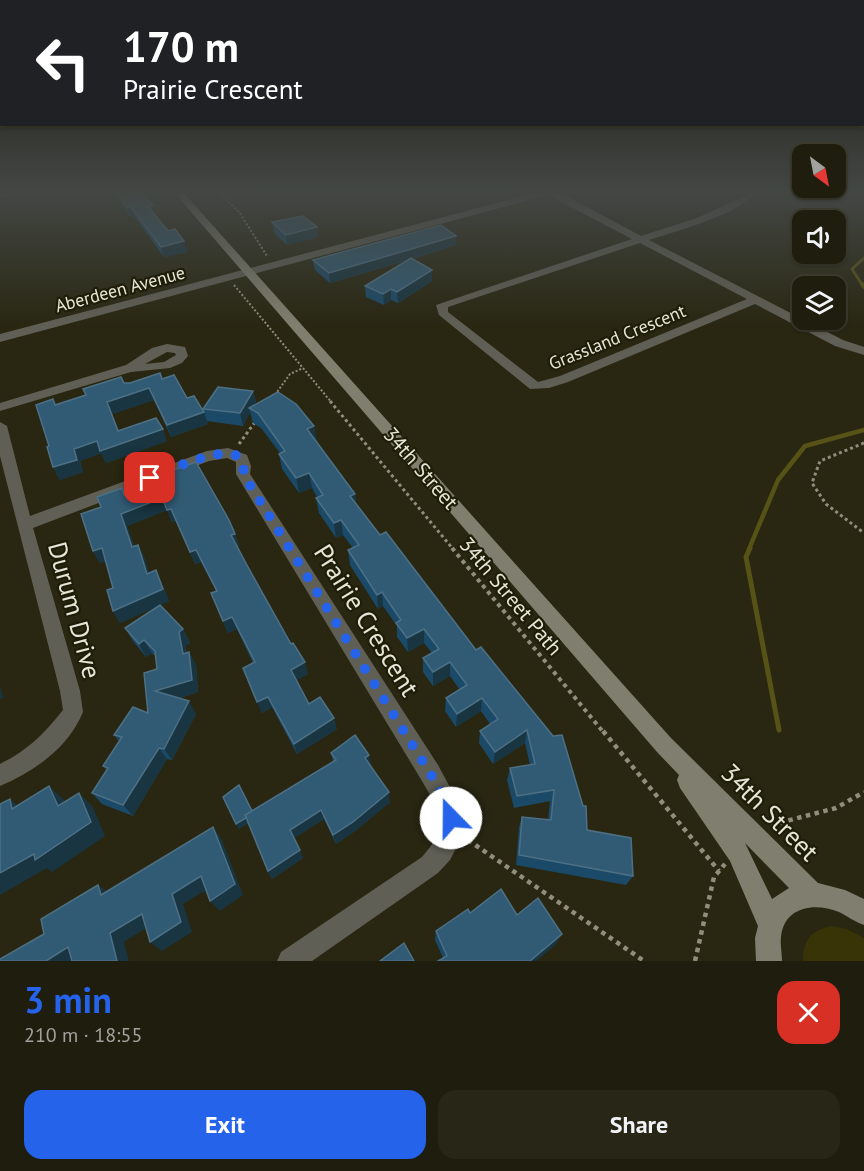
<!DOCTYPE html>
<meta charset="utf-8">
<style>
:root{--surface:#1f1d0e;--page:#272617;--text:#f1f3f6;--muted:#a1a29e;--line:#3c3b2e;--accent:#2563eb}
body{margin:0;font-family:"PT Sans",sans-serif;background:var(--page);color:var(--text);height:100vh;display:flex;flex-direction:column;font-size:22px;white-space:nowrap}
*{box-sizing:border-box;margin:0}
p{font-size:20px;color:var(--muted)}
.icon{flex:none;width:33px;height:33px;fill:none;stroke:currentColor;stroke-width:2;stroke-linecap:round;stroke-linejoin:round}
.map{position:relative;height:961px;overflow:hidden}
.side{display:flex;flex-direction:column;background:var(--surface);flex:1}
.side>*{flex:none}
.guide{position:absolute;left:0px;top:0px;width:864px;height:126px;box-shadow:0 2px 4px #0004,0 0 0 2px var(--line);background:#202124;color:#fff;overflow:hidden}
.needle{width:39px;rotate:148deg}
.tools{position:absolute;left:792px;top:144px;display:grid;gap:12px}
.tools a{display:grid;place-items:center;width:54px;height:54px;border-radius:12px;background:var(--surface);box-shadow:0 2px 4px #0004,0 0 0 2px var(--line);font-size:30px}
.pin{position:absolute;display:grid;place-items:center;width:51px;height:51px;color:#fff;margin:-26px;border-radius:12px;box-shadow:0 3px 9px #0006}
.me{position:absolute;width:66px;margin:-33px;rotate:338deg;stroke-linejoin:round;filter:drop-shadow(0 0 4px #0008)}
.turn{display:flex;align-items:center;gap:21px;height:126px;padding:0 24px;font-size:27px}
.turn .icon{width:78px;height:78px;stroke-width:2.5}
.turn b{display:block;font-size:42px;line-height:51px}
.round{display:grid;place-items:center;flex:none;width:63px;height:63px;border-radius:18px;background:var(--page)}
.head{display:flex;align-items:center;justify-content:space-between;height:102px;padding:0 24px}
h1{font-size:36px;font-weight:700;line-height:45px;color:var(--accent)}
.primary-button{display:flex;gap:12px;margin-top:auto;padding:12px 24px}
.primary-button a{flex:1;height:69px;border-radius:18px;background:var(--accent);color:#fff;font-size:24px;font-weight:700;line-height:69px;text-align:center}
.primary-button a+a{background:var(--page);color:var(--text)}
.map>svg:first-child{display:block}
</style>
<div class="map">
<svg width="864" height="961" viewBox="0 0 864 961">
<rect width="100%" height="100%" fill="#292712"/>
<path fill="#383407" d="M832 926 847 929 864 938V961H803C803 940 811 930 832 926Z"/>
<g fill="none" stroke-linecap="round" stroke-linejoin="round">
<path stroke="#575216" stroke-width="3" d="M863 286 852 269 864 258"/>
<path stroke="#575216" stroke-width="4" d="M862 284 864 287"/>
<path stroke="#575216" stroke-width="4.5" d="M749 549 778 480 805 446 864 430"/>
<path stroke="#575216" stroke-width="5" d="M750 548 746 557 779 730"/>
<g stroke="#908f7e" stroke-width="2" stroke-dasharray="2 2" stroke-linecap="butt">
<path d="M217 191 239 212 267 256"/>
<path d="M0 197 30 191"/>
<path d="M234 285 332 403"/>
<path d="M275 395 290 374 303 368"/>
</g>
<g stroke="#908f7e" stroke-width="3" stroke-dasharray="3 3" stroke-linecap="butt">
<path d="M330 401 453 549"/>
<path d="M864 443 820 461 812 483 826 504 864 533"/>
<path d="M239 444 255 422"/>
</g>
<path stroke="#908f7e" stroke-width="4" stroke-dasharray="4 4" stroke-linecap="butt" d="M452 548 604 733"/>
<g stroke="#908f7e" stroke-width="4.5" stroke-dasharray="4.5 4.5" stroke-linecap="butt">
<path d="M603 731 719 871"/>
<path d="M771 825 836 808 864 792"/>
<path d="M468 840 644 961"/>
<path d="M695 961 714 877 725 864"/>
</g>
<g fill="#605f55" fill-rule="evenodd">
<path d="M296 191H316L312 194Z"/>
<path d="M542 191H557L641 236 697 218 745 196 749 191H758C740 214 677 231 649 240L843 340 864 347V355L835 346 755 304 568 382 549 388 530 389 439 315 436 305 632 239 548 195 0 342V334ZM640 243 747 299 560 376 538 382 448 312V307Z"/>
<path d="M167 344 185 347 188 356 182 363 170 368 131 372 0 411V403L126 365 152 348ZM167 352 175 353 176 355 164 362 145 364Z"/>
<path d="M0 422 7 426 30 516 207 451 228 448 247 455 251 466 250 474 438 765 452 791 463 820 460 841 450 860 438 873 312 961H277L281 952 422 857C451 824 442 816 422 781L236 474V462L227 458 209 461 33 528 80 691 83 712C68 748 35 771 0 786V764C28 750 43 735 63 710L60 691 0 456Z"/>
</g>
<path fill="#807f6f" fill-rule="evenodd" d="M173 191H182L671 738 818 883 845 890 864 899V925C855 922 847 916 839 912 814 902 784 907 781 937 780 945 782 953 782 961H756L755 938 758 926 730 861 680 788 677 780 679 775 657 752ZM745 843 789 888 772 899Z"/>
</g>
<g fill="#1b4a69">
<path d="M112 191H142L153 205 155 215 187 252 164 257 134 216 130 217Z"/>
<path d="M272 222 317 227 318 237 287 245 274 233Z"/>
<path d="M456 236V245L412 259 432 281 398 303 391 300 384 305 366 297 365 286 408 260 330 283 315 270 313 260Z"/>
<path d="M162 379 204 412 203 409 253 391 256 402 254 405 314 426 316 441 355 494 356 503 380 535 476 650 481 647 587 830 633 876 626 885 516 865 519 827 522 817 548 820 550 801 514 808 507 780 510 768 530 765 525 743 493 764 479 743 480 731 490 724 481 711 456 727 445 711 446 698 460 690 450 676 433 686 423 672V658L432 653 424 643 408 652 397 637V626L383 606 378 609 350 565 348 550 353 548 343 535 336 538 319 513 316 498 317 497 312 488 299 493 282 469 279 454 280 453 261 428 253 423 250 412 243 426 207 421 208 424 171 437 154 400 112 414 119 431 167 441 106 463 101 453 80 461 83 472 60 480 53 467V399L56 405 124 383Z"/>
<path d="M171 471 235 534 239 546H237L248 567 308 674 296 680 309 704 337 729 297 754 272 707 262 713 243 668 253 663 237 629 228 633 211 593 216 591 201 562 195 564 176 521 172 522 167 510 127 526 134 546 138 545 144 557 149 573 156 570 161 582 169 601 160 605 183 629 190 643 185 646 187 653 189 652 196 665 198 692 180 698 196 714 172 760 167 759 133 816 102 804 92 793 107 770 103 766 119 741 114 735 148 713 157 669 156 657 152 653 146 657 133 641 125 628 160 605 120 623 113 611V588L105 561 100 563 93 551 124 495 174 477Z"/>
<path d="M331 753 371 765 370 766 390 802 355 831 336 844 324 819 294 838 303 858 272 879 268 871 248 823 239 829 236 824 252 811 333 761Z"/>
<path d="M470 913 517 915 556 944 536 961H438L443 958 435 940 436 931Z"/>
</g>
<g fill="#183541">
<path d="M153 205 156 215 152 216 149 206Z"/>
<path d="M130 206 134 216 130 217 127 207Z"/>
<path d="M317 227 318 237 287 245 286 235Z"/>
<path d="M456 236V245L330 283 329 273Z"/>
<path d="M184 241 187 252 164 257 161 247Z"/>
<path d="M432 270V281L398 303 397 292Z"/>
<path d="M391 289V300L384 305 383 294Z"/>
<path d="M149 388 154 400 112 414 123 443 163 429 167 441 106 463 101 453 80 461 83 472 60 480 53 467 107 402Z"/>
<path d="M253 391 256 402 252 410 249 408 250 412 243 426 240 413Z"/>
<path d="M204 412 208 424 171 437 167 425Z"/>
<path d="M314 426 317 441 310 444 307 429Z"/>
<path d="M309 473 312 488 299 493 296 478Z"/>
<path d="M355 494 357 509 350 496Z"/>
<path d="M162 498 167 510 127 526 138 559 132 547 121 514Z"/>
<path d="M171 509 176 521 172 522 167 510Z"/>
<path d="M341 520 343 535 336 538 334 523Z"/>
<path d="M235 534 239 546 235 547 231 535Z"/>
<path d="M138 545 144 557 153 586 147 574Z"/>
<path d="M102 548 108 560 100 563 93 551Z"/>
<path d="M196 550 201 562 195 564 190 552Z"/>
<path d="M156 570 169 601 120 623 113 611Z"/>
<path d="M382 592 383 606 378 609 377 595Z"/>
<path d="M232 617 237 629 228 633 223 621Z"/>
<path d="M183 629 190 643 185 646 189 667 183 654 179 632Z"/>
<path d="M424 629V643L408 652 407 638Z"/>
<path d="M144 640 152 653 146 657 139 644Z"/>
<path d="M189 652 196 665 198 692 163 703 155 691Z"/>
<path d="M305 662 308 674 294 681 291 670Z"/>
<path d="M450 662V676L433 686V672Z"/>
<path d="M0 685 3 698 0 699Z"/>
<path d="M268 697 272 707 262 713 257 702Z"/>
<path d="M482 698 481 711 456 727 457 714Z"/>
<path d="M189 701 196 714 172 760 164 749Z"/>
<path d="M334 718 337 729 297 754 294 744Z"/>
<path d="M527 730 525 743 493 764 495 752Z"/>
<path d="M159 748 167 759 133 816 123 805Z"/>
<path d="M369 755 371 765 366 768 365 758Z"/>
<path d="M49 786 64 800 73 820 58 806Z"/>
<path d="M389 792 390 802 355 831 336 844 333 835Z"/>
<path d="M79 793 93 807 105 836 52 872 47 868 0 895V873Z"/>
<path d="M10 799 27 813 12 809Z"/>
<path d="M321 810 324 819 294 838 290 830Z"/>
<path d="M253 812 255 817 239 829 236 824Z"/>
<path d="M213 827 222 840 243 895 220 911 210 901Z"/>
<path d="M300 850 303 858 272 879 268 871Z"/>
<path d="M201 876 211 887 183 904 192 932 162 951 150 942 172 894Z"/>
<path d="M98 885 112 896 101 895Z"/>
<path d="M142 914 154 923 124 942 129 961H117L110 933Z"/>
<path d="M562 934 556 944 536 961H530Z"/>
<path d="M68 947 76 961H46Z"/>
</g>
<g fill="#315b75" stroke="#4d7085" stroke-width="1.5">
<path d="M116 191H141L153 205 149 206 151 210 168 231 175 229 184 241 161 247 130 206 127 207Z"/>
<path d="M303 216 317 227 286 235 272 222Z"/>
<path d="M441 225 456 236 329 273 313 260Z"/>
<path d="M411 258 432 270 397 292 391 289 383 294 365 286Z"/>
<path d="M160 373 162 379 174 375 187 398 194 396 204 412 167 425 149 388 107 402 118 431 156 418 163 429 100 451 97 441 74 449 77 460 53 467 47 447 49 446 36 405 53 399 55 405 86 395 83 389 121 377 124 383H130Z"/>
<path d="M218 387 253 391 240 413 203 409Z"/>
<path d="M278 392 296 404 314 426 307 429 355 494 350 496 380 535 386 532 476 650 481 647 553 736 562 735 583 806H586L587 830 631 838 633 876 519 855 522 817 551 820 554 790 517 796 510 768 535 764 527 730 495 752 480 731 498 719 482 698 457 714 446 698 467 685 450 662 433 672 423 658 439 649 424 629 407 638 396 623 401 620 382 592 377 595 348 550 359 545 341 520 334 523 316 498 323 495 309 473 296 478 279 454 285 451 258 413 249 408Z"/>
<path d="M196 462 229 520 235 534 231 535 248 567 291 644 293 643 305 662 291 670 309 704 320 697 334 718 294 744 268 697 257 702 243 668 255 662 232 617 223 621 211 593 217 591 196 550 190 552 171 509 167 510 162 498 121 514 132 547 138 545 147 574 156 570 163 589 113 611 107 590 113 588 102 548 93 551 81 514 101 507 97 497 122 488 124 495 174 477 171 471Z"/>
<path d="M160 605 183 629 179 632 183 654 189 652 192 680 155 691 189 701 164 749 159 748 123 805 92 793 108 768 103 766 122 737 114 735 133 707 148 713 144 673 157 669 155 651 144 640 139 644 125 628Z"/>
<path d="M355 735 369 755 365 758 389 792 353 822 333 835 321 810 290 830 300 850 268 871 245 815 336 760 331 753Z"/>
<path d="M239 785 252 811 245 815 246 818 236 824 223 797Z"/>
<path d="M49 786 58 806 79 793 91 822 35 860 34 854 0 873V804L10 799 12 809Z"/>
<path d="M213 827 235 884 210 901 201 876 172 894 181 922 150 942 142 914 110 933 117 961H72L68 947 46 961H0V959L44 934 41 919 98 885 101 895Z"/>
<path d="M501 889 517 915 538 898 562 934 530 961H438L447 956 436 931 468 909 470 913Z"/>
<path d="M404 943 414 961H380Z"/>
</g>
<linearGradient id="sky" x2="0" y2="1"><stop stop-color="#17150a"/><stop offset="0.59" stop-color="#434744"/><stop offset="1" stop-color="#434744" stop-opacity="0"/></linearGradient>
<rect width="864" height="326" fill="url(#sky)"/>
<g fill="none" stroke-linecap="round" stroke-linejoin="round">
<path stroke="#2563eb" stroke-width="10" stroke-dasharray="0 18" d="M150 478C166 472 252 429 243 474L430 773 448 805 451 818"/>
</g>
<g text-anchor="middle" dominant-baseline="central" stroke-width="4.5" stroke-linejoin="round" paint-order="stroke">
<g font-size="18" fill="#e6e6d8" stroke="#1f1d08">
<text transform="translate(120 289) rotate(-15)">Aberdeen Avenue</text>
<text transform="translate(617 337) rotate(-22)">Grassland Crescent</text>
</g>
<g font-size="21" fill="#e6e6d8" stroke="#1f1d08">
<text transform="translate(421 468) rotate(49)">34th Street</text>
<text transform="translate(511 596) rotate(50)">34th Street Path</text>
</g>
<g font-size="26" fill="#e6e6d8" stroke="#1f1d08">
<text transform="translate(75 610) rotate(75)">Durum Drive</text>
<text transform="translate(367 620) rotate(58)">Prairie Crescent</text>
<text transform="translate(770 812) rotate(45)">34th Street</text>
</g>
</g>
</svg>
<div class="tools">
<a><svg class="needle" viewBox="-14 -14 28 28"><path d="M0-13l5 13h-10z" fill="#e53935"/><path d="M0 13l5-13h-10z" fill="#a1a29e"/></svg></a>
<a><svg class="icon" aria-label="sound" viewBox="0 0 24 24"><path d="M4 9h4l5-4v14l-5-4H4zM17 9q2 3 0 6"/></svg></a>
<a><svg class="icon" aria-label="layers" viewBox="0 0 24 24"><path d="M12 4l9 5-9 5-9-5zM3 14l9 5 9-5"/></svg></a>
</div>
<div class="pin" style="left:150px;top:478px;background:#d93025"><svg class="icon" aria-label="arrive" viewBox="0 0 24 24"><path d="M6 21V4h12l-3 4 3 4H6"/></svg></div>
<svg class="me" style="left:451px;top:818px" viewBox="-20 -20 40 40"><circle r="19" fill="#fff"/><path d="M0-13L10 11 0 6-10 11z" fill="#2563eb"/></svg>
<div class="guide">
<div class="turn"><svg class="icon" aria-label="left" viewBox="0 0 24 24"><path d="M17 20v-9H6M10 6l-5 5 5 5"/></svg><div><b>170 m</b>Prairie Crescent</div></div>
</div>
</div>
<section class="side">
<div class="head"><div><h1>3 min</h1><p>210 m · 18:55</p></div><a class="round" style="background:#d93025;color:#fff"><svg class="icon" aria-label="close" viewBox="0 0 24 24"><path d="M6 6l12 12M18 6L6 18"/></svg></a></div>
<div class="primary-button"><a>Exit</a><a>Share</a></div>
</section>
